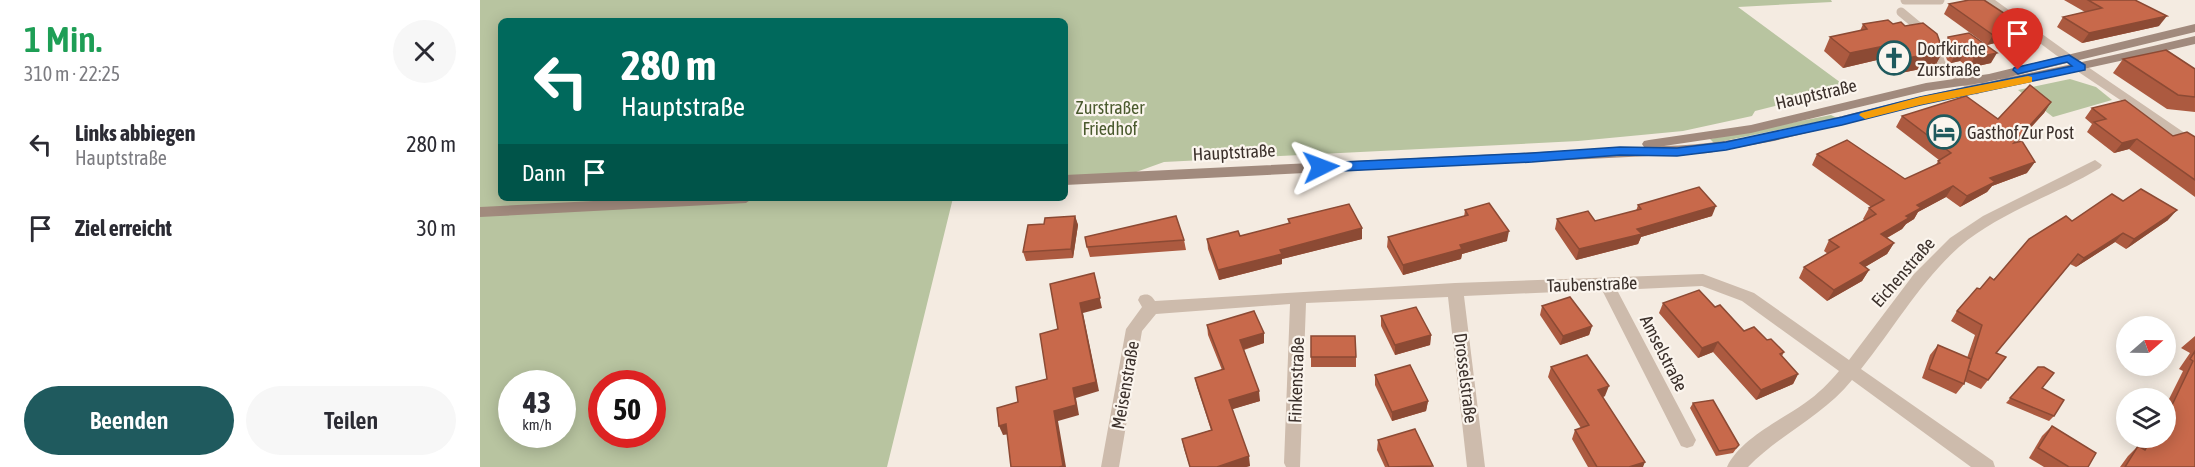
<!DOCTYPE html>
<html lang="de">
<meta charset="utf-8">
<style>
:root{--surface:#fff;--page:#f7f7f7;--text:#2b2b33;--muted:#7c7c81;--accent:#1f5a5e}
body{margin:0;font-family:"Asap Condensed",sans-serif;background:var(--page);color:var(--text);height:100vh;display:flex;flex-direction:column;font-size:22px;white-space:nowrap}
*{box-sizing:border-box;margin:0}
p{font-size:20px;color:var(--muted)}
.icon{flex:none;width:33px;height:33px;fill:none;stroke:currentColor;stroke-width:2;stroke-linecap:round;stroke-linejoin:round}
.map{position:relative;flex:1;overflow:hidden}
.sheet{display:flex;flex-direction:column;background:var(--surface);width:480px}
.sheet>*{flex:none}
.hud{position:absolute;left:18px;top:18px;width:570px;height:183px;border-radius:9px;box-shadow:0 3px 15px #0003;background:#00695c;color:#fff;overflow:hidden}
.needle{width:39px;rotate:70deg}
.buttons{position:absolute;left:1636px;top:316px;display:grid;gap:12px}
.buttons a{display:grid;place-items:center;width:60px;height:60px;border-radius:50%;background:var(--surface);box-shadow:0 3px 15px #0003;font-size:30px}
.speed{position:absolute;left:18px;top:370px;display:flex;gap:12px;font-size:30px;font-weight:700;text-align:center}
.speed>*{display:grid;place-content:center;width:78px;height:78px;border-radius:50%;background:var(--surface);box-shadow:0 3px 15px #0003;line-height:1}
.speed small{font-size:15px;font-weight:400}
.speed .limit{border:9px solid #d22;background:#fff;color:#111}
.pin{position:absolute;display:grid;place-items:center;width:51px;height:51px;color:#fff;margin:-62px -26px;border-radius:50% 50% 50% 0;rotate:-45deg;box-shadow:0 0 6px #0007}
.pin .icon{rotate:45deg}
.me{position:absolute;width:66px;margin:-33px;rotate:87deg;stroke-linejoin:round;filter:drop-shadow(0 0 4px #0008)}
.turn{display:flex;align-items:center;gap:21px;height:126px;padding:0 24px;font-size:27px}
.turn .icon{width:78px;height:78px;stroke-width:2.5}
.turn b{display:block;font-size:42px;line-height:51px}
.then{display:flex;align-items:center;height:57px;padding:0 24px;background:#0003;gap:12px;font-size:22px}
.round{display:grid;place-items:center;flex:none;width:63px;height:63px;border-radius:32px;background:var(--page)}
.headline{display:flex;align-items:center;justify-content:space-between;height:102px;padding:0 24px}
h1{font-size:36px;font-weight:600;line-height:45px;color:#1e9e55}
.cta{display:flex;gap:12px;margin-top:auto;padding:12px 24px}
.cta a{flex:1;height:69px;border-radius:36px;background:var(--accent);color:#fff;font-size:24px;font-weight:600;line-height:69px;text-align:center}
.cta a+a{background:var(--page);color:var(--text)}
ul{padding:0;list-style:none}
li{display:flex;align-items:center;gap:18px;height:84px;padding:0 24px}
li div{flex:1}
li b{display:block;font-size:22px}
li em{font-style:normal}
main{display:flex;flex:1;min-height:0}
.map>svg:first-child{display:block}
</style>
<main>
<section class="sheet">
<div class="headline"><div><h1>1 Min.</h1><p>310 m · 22:25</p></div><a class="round"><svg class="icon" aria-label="close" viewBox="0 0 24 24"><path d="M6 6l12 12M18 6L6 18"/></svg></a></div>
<ul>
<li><svg class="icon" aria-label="left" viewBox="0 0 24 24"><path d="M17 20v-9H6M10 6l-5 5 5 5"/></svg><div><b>Links abbiegen</b><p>Hauptstraße</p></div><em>280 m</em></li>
<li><svg class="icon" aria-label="arrive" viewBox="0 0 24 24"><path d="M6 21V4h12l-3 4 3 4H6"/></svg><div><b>Ziel erreicht</b></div><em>30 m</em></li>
</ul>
<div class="cta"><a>Beenden</a><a>Teilen</a></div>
</section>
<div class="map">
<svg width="1715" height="467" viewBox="0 0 1715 467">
<rect width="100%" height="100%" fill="#f4ebe1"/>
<g fill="#b8c4a0" fill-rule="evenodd">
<path d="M0 0H1351L1352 2 1258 7 1372 91 1334 100 1330 97 1275 111 1272 116 1203 131 1098 141 684 162 645 176 585 183V21H21V198H473L407 467H0ZM32 384H82V435H32ZM122 384H172V435H122Z"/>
<path d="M1590 79 1616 87 1632 100 1573 117 1538 90Z"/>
<path d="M1351 115 1357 118 1234 143 1230 139Z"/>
</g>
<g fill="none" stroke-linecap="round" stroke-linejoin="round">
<g stroke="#cdbbac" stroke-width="9">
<path d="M1425 0H1460"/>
<path d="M1421 12 1445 32"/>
<path d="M1455 46 1461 64 1496 90"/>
</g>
<g fill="#cdbbac" fill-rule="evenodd">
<path d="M1502 0H1515L1608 67 1715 140V150L1600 73Z"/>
<path d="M1615 160 1622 165 1620 168C1574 196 1520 212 1479 247 1440 282 1414 328 1381 369L1513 461 1515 467H1491L1372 380C1343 416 1300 434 1268 467H1247C1260 439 1301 420 1325 403 1338 394 1349 383 1359 371L1262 301 1222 286 1137 290 1216 440 1213 446 1207 448 1201 446 1122 290 984 296 1005 467H987L968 297 826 303 820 467H806L804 463 810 304 676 314 662 331 639 467H621L646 329 662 307 658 300 660 296C668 293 671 295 675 301L975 283 1223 274 1274 293 1369 360 1434 274 1470 238 1503 216Z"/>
</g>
<g fill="#a18a7d" fill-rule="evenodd">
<path d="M1715 24V32L1509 82 1446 91 1271 133 1184 146C1271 144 1354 117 1439 97 1531 76 1623 59 1715 36V44L1681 52 1440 105 1294 141 1228 153 585 185V175L1164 147 1162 144 1164 141 1169 140 1271 125 1446 83 1509 74Z"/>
<path d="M170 198H273L266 203 0 217V207Z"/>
</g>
</g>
<g fill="#ac5a40">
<path d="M1584 0H1655L1679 26 1602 43 1577 27 1583 17 1605 12Z"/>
<path d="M1469 4 1545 27 1539 37 1507 45 1464 14Z"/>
<path d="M1383 24H1413L1463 51 1455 66 1416 74 1397 60 1363 68 1344 51 1350 37 1380 31Z"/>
<path d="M1468 37 1511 63 1489 68 1480 61 1471 63 1467 60 1463 47Z"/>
<path d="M1643 59 1715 69V112L1687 109 1633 73Z"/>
<path d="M1571 102 1564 113 1538 142 1547 173 1512 186 1507 192 1480 207 1466 197 1438 212 1434 219 1426 224 1422 229 1407 238 1414 243 1407 254 1385 267 1389 270 1382 281 1347 301 1319 278 1324 267 1348 254 1344 251 1349 240 1384 220 1383 219 1389 208 1391 207 1332 165 1337 154 1425 179 1455 166 1459 160 1416 127 1422 116 1518 119Z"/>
<path d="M1612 108 1693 136H1715V197L1649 149 1634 153 1607 132 1612 124 1605 118Z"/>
<path d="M1643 201 1688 220 1646 249 1635 242 1596 267 1590 264 1516 353 1526 357 1501 389 1484 381V384L1476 394 1442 378 1450 355 1458 345 1487 358 1495 335 1471 321 1477 311 1500 289 1592 221Z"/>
<path d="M1158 205 1232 216 1161 237 1158 244 1096 260 1075 229 1077 219 1115 221 1156 211Z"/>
<path d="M985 210 1027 241 982 254 981 259 923 275 907 247 908 237 984 217Z"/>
<path d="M595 216 598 225 593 258 546 261 543 252 564 224Z"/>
<path d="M808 219 882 239 802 259V264L739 280 728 249 727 239 760 236 809 224Z"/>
<path d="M704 240 706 250 610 257 607 247Z"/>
<path d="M1183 303 1235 307 1264 331 1287 340 1304 352 1302 356 1318 374 1313 384 1276 400 1233 352 1218 358 1179 313Z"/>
<path d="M1062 306 1112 326 1109 335 1080 345 1060 315Z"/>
<path d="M901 316 951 335 950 345 915 355 901 326Z"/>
<path d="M727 325 784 333V343L764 350 780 401 752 409 770 466 766 467H710L704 449 702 439 731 430 717 387 715 378 742 370 728 335Z"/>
<path d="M1715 336V467H1640L1648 456 1658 446 1661 448 1667 438H1686V405L1703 371 1699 369 1710 353 1701 348Z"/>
<rect x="831" y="357" width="45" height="10"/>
<path d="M1071 367 1125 396 1123 397 1163 467H1108L1092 439 1095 430 1101 428 1068 377Z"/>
<path d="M1558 367 1562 388 1574 416 1569 421 1526 403Z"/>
<path d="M895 375 948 401 946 411 912 421 895 385Z"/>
<path d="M1213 403 1259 445 1253 453 1236 456 1210 408Z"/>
<path d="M1572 426 1608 467H1564L1549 458 1562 436Z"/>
<path d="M898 440 953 467H905L897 450Z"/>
</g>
<g fill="#8c4a34">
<path d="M1687 16 1679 26 1602 43 1609 33Z"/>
<path d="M1545 27 1539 37 1507 45 1513 35Z"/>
<path d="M1404 46 1397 60 1363 68 1370 53Z"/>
<path d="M1463 51 1455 66 1416 74 1423 59Z"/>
<path d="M1485 51 1480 61 1471 63 1476 53Z"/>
<path d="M1517 53 1511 63 1489 68 1494 58Z"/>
<path d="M1571 102 1564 113 1527 153 1534 143Z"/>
<path d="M1657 139 1649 149 1634 153 1642 143Z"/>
<path d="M1555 162 1547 173 1512 186 1507 192 1480 207 1487 196 1510 178Z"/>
<path d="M1473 186 1466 197 1438 212 1434 219 1426 224 1422 229 1394 245 1401 234 1426 216 1437 205Z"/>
<path d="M1236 206 1232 216 1161 237 1158 244 1096 260 1099 249 1157 229Z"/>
<path d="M1697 210 1688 220 1646 249 1654 239Z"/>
<path d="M595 216 598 225 593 258 591 249Z"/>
<path d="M882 228V239L802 259V264L739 280 738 270 800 250Z"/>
<path d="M1029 231 1027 241 982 254 981 259 923 275V265L980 245Z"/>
<path d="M1643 233 1635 242 1596 267 1604 258Z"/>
<path d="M1414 243 1407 254 1373 274 1380 263Z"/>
<path d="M1389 270 1382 281 1347 301 1354 290Z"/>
<path d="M614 273 622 308 603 313 619 391 596 398 599 415 578 421 586 467H579L574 411 593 388 600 303Z"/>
<path d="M1112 326 1109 335 1080 345 1083 336Z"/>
<path d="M784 333V343L761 350 760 340Z"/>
<path d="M951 335 950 345 915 355V345Z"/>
<path d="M1238 342 1233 352 1218 358 1222 348Z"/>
<path d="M1318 374 1313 384 1276 400 1281 390Z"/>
<path d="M1129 386 1125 396 1115 400 1118 390Z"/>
<path d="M779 391 780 401 750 410 749 400Z"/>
<path d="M948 401 946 411 912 421V412Z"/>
<path d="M526 424 530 434 523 435 519 426Z"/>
<path d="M769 456 770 466 766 467H737Z"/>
<path d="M1165 462 1163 467H1149Z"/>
</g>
<g fill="#c8694b" stroke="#8c4a34" stroke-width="1.5">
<path d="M1489 0H1504L1545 27 1513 35 1469 4Z"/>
<path d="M1608 0H1655L1687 16 1609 33 1583 17 1622 8Z"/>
<path d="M1408 20 1413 24 1421 22 1425 26 1443 23 1457 34 1463 51 1423 59 1404 46 1370 53 1350 37 1387 29 1383 24Z"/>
<path d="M1489 33 1517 53 1494 58 1485 51 1476 53 1472 50 1468 37Z"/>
<path d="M1686 50 1715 69V97L1698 95 1643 59Z"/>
<path d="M1550 85 1571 102 1534 143 1542 141 1555 162 1510 178 1515 182 1487 196 1473 186 1437 205 1441 208 1426 216 1429 218 1401 234 1414 243 1380 263 1389 270 1354 290 1324 267 1359 247 1349 240 1396 214 1389 208 1404 200 1337 154 1367 140 1425 179 1460 163 1458 161 1471 153 1422 116 1486 96 1518 119Z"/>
<path d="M1645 100 1693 136 1707 132 1715 137V180L1657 139 1642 143 1614 122 1626 119 1612 108Z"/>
<path d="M1219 187 1236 206 1157 229 1162 234 1099 249 1077 219 1108 211 1115 221 1161 209 1158 205Z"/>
<path d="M1661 189 1697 210 1654 239 1643 233 1604 258 1598 254 1516 353 1526 357 1508 380 1488 370 1502 325 1477 311 1497 288 1500 289 1510 277 1514 280 1549 239 1586 216 1592 221 1632 194 1643 201Z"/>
<path d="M1009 203 1029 231 980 245 982 249 923 265 908 237 988 215 985 210Z"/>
<path d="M869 204 882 228 800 250 802 254 738 270 727 239 758 231 760 236 810 223 808 219Z"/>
<path d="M595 216 591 249 543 252 548 225 564 224 565 218Z"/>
<path d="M696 216 704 240 607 247 605 237Z"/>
<path d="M614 273 620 298 600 303 616 382 593 388 596 405 574 411 583 466 579 467H531L526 424 519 426 517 408 538 402 536 387 567 379 560 334 578 329 570 284Z"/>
<path d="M1219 290 1235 307 1240 305 1264 331 1274 327 1287 340 1291 339 1304 352 1300 354 1318 374 1281 390 1238 342 1222 348 1183 303Z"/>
<path d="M1090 297 1112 326 1083 336 1062 306Z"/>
<path d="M936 307 951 335 915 345 901 316Z"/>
<path d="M774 311 784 333 760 340 779 391 749 400 769 456 737 467H710L702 439 732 430 715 378 744 369 727 325Z"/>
<path d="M831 336H875L876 357H831Z"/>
<path d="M1458 345 1491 359 1484 384 1449 369Z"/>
<path d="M1715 351V467H1645L1658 446 1665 450 1672 438H1686V415L1693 403 1713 361 1710 359Z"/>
<path d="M1107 355 1129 386 1118 390 1165 462 1149 467H1117L1095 430 1109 425 1071 367Z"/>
<path d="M930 365 948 401 912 412 895 375Z"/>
<path d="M1558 367H1564L1574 373 1562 388 1584 400 1574 416 1530 398Z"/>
<path d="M1233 400 1259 445 1256 448 1239 451 1213 403Z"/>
<path d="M1572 426 1616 453 1608 467H1589L1558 448Z"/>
<path d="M935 429 953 466 909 467 898 440Z"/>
</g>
<path fill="#1a73e8" stroke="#114b97" stroke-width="1.5" d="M1589 55 1605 65V70L1440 105 1362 125 1246 150 1197 156 1140 155 1052 162 841 172 835 167 841 163 1052 153 1140 147 1197 148 1246 142 1362 117 1440 97 1592 66 1587 62 1538 74 1533 70 1534 68Z"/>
<path fill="#f59e0b" d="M1548 76 1552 77V82L1440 105 1385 119 1379 115 1381 113 1440 97Z"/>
<defs>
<symbol id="church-ring" viewBox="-11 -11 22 22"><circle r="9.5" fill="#fbf5ee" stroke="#1f5a5e" stroke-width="1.5"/><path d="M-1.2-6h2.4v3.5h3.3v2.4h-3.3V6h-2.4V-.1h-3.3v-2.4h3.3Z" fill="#1f5a5e"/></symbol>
<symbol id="hotel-ring" viewBox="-11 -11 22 22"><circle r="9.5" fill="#fbf5ee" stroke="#1f5a5e" stroke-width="1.5"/><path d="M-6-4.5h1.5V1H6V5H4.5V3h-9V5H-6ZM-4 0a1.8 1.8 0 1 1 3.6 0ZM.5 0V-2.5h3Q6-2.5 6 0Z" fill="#1f5a5e"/></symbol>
</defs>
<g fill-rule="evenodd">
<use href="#church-ring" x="1395" y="39" width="38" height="38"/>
<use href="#hotel-ring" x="1445" y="113" width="38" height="38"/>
</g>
<g text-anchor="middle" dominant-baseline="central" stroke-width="4.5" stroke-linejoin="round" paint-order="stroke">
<g font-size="18" fill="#3b302b" stroke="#fbf5ee" text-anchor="start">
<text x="1437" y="48">Dorfkirche<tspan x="1437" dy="21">Zurstraße</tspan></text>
<text x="1487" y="132">Gasthof Zur Post</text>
</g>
<g font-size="18" fill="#3b302b" stroke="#fbf5ee">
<text transform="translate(1336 94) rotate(-13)">Hauptstraße</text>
<text transform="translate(754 152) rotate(-3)">Hauptstraße</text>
<text transform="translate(1423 272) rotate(-49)">Eichenstraße</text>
<text transform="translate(1112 284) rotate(-2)">Taubenstraße</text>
<text transform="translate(1184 353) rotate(63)">Amselstraße</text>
<text transform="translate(986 378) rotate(83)">Drosselstraße</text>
<text transform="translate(816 380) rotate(-88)">Finkenstraße</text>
<text transform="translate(645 385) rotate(-80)">Meisenstraße</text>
</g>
<g font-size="18" fill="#4a5a2e" stroke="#fbf5ee">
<text x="630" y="107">Zurstraßer<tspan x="630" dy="21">Friedhof</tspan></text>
</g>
</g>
</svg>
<div class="buttons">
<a><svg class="needle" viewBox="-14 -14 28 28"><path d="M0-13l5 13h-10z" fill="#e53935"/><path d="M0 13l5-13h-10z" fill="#7c7c81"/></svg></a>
<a><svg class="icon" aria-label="layers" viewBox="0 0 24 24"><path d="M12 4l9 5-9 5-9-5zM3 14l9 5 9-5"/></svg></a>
</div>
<div class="speed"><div>43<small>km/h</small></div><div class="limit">50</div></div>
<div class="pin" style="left:1538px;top:70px;background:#d93025"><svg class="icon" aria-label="arrive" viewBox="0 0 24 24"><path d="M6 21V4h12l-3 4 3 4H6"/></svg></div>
<svg class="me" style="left:841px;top:167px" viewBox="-20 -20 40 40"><path d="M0-17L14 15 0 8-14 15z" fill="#1a73e8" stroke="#fff" stroke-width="4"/></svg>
<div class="hud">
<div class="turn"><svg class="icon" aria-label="left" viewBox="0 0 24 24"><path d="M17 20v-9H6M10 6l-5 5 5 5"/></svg><div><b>280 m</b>Hauptstraße</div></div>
<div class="then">Dann<svg class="icon" aria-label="arrive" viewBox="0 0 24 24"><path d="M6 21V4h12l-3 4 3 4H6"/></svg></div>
</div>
</div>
</main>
